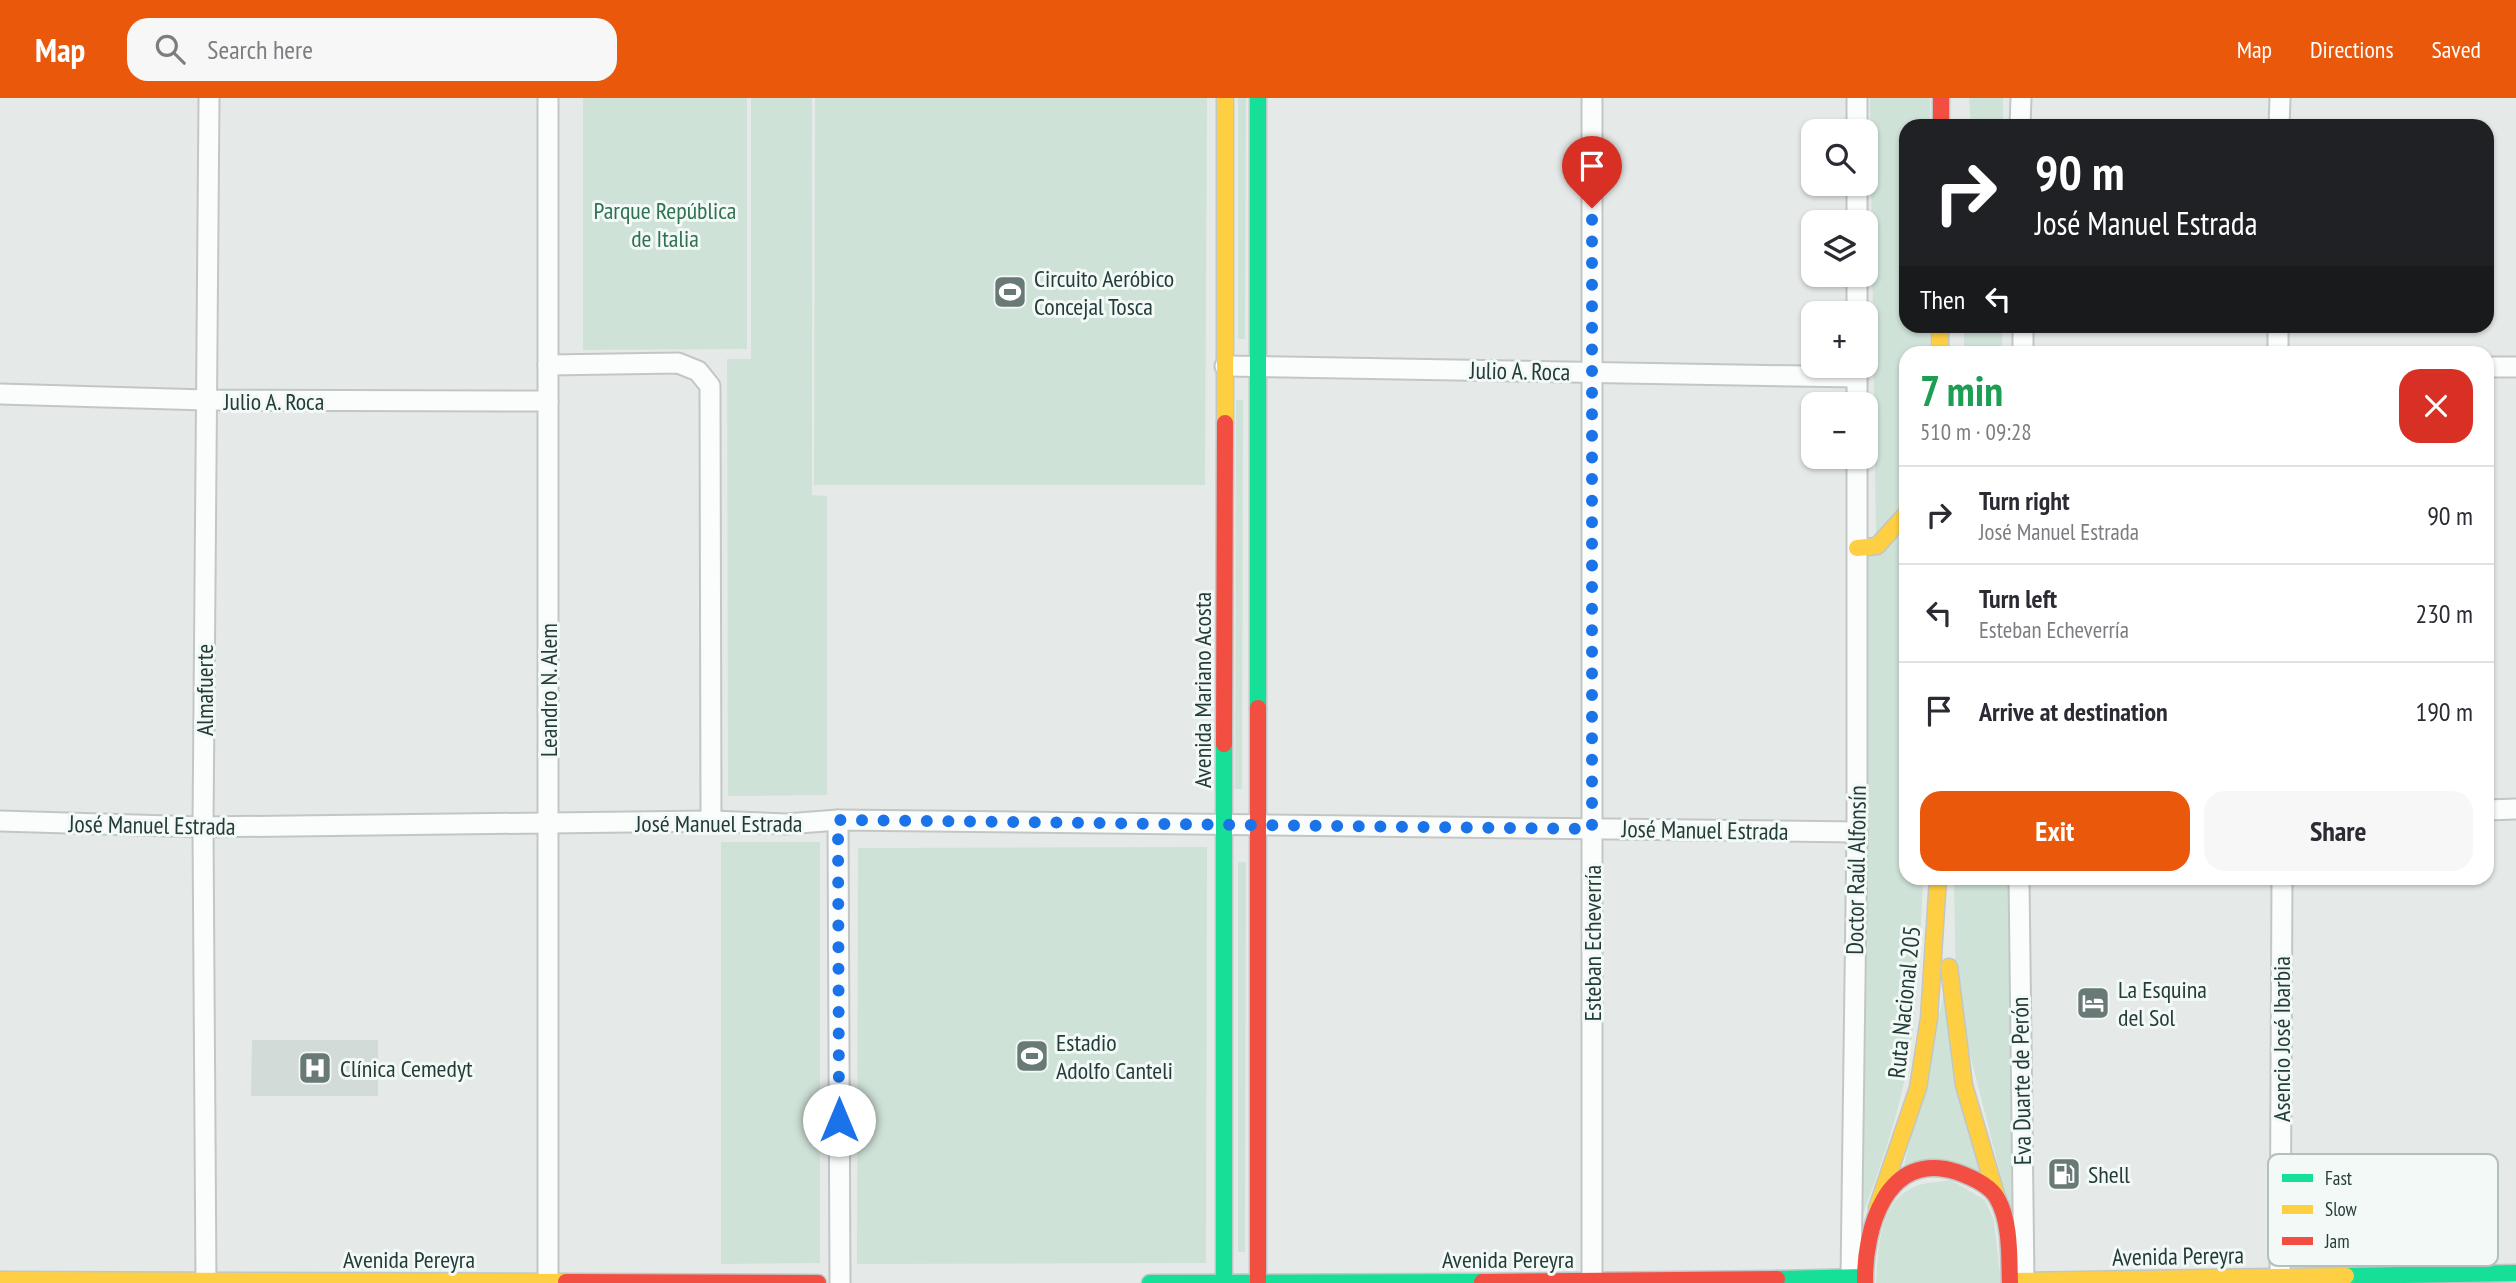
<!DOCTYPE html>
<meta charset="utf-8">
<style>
:root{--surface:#fff;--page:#f7f7f7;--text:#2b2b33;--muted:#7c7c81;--line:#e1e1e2;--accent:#ea580c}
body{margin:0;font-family:"PT Sans Narrow",sans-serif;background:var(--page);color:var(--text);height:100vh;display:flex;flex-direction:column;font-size:26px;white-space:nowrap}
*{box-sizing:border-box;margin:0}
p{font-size:23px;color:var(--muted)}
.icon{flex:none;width:38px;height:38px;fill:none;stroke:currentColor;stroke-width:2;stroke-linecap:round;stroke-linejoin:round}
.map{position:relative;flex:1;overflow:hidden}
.side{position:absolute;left:1899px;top:248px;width:595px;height:539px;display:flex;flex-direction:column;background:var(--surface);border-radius:21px;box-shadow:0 2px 5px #0004}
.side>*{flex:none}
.hud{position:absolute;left:1899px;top:21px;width:595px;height:214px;border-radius:21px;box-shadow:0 2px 5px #0004;background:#202124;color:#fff;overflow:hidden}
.controls{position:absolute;left:1801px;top:21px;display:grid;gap:14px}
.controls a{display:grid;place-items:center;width:77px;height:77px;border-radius:14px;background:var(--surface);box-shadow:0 2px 5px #0004;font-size:35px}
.pin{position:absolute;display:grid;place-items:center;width:60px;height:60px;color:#fff;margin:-72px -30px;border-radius:50% 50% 50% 0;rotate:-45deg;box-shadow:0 0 7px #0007}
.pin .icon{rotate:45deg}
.me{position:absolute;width:77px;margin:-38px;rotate:0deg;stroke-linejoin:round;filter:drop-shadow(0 0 5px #0008)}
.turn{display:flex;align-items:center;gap:24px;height:147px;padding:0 21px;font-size:32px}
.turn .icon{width:91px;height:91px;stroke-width:2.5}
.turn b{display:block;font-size:49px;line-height:60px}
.then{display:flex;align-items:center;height:66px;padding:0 21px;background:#0003;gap:14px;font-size:26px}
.round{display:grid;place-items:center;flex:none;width:74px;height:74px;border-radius:21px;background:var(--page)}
.headline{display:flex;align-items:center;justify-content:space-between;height:119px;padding:0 21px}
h1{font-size:42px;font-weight:600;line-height:52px;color:#1e9e55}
.button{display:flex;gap:14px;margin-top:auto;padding:14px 21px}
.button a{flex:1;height:80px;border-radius:21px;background:var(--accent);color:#fff;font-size:28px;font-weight:600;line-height:80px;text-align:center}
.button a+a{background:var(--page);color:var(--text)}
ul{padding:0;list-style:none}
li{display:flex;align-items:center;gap:21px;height:98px;padding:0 21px;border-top:2px solid var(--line)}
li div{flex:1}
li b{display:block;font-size:26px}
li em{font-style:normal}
header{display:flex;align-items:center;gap:42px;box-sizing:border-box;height:98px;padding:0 35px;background:var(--accent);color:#fff}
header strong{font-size:33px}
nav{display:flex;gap:38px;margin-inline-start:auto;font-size:24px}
.search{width:490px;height:63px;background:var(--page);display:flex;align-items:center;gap:18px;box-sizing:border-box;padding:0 24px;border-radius:21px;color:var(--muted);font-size:26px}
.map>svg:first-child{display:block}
</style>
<header>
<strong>Map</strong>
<div class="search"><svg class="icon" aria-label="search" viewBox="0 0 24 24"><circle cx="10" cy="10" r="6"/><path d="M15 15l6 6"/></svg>Search here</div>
<nav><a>Map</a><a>Directions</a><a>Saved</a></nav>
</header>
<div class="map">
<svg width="2516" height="1185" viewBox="0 0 2516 1185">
<rect width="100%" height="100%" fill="#e5eae8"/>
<path fill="#d3dbd8" d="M252 942H378V998H251Z"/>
<g fill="#cfe2d7">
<path d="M583 0H747V251L583 252Z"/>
<path d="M751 0H812V397L827 398V697L728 698 727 261H751Z"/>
<path d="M815 0H1207L1205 387H814Z"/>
<path d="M1238 0H1246L1245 241H1238Z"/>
<path d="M1870 0H1930V28H1906V228H1930V255L1906 256V405L1876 437Z"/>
<path d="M1969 0H2003V28H1971Z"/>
<rect x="1964" y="228" width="38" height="27"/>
<path d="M1236 302H1243L1242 691H1235Z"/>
<path d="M1906 434V780L1923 781C1920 843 1919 906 1907 968 1898 1021 1879 1072 1861 1122L1866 460Z"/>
<path d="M721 744H820V1165L721 1166Z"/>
<path d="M1207 749 1206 1165 857 1166 858 750Z"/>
<path d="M1238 764H1246L1245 1154H1238Z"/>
<path d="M1954 781H2008L2015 1134 1956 901Z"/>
<path d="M1945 891 1985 1080 1903 1072Z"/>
<path d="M1951 1082 1985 1102 1994 1122 2001 1185H1876C1878 1153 1879 1103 1914 1089 1925 1084 1940 1084 1951 1082Z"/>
</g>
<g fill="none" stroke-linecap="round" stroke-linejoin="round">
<defs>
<g id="street">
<path d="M1592 0V1185"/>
<path d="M2020 28 2021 0"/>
<path d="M2279 28 2280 0"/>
<path d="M1857 33V0"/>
<path d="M1857 124V86"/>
<path d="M1857 215V177"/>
<path d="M2023 228V256"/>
<path d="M2278 256V228"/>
<path d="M548 267 678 265 698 273 710 288 711 723"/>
<path d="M1225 268 1857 279"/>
<path d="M1857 269V306"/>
<path d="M2487 269H2516"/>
<path d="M0 296 206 302 548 303"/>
<path d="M2487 712 2516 711"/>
<path d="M838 722 840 1185"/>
<path d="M0 723 203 729 711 723 786 726 838 722 1857 734"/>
<path d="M2019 780 2024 1185"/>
<path d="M1851 1180 1857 734V359"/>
<path d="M206 1185 203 729 209 0"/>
<path d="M548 1185V0"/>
<path d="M2280 1185 2282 780"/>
</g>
<g id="fast">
<path d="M1258 0V610"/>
<path d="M2346 1178 2516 1175"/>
<path d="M1777 1181 1865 1179"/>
<path d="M1150 1185 1482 1184"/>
<path d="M1224 1185V646"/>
</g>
<g id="slow">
<path d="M1940 228V256"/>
<path d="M1225 325V0"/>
<path d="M1857 450 1877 448 1906 416"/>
<path d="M1949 869 1964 987 1997 1100"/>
<path d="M1877 1110 1918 990 1929 920 1938 780"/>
<path d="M0 1182 566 1184"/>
<path d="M2010 1183 2346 1178"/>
</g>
<g id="jam">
<path d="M1941 0V28"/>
<path d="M1258 610V1185"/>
<path d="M1224 646 1225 325"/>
<path d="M566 1184 818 1185"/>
<path d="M1482 1184 1777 1181"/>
<path d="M1865 1185C1864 1132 1886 1051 1957 1074 1971 1079 1990 1087 1997 1100 2011 1124 2009 1159 2010 1185"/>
</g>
</defs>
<use href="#street" stroke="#c2c7c5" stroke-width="23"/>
<use href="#fast" stroke="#c1c7c5" stroke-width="19"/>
<use href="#slow" stroke="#c1c7c5" stroke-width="19"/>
<use href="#jam" stroke="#c1c7c5" stroke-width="19"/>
<use href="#street" stroke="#fbfcfc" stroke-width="19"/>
<use href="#fast" stroke="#16e098" stroke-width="16"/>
<use href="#slow" stroke="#ffcf43" stroke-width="16"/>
<use href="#jam" stroke="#f24e42" stroke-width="16"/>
</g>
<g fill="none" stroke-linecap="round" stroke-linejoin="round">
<path stroke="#1a73e8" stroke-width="12" stroke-dasharray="0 21.6" d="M839 1022 838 722 1592 731V110"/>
</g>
<defs>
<symbol id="stadium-square" viewBox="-11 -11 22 22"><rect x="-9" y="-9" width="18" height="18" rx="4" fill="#687976" stroke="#f3f9f7"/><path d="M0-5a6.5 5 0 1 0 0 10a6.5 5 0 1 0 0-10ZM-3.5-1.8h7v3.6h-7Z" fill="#fff"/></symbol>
<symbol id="hotel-square" viewBox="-11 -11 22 22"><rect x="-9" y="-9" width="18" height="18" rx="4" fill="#687976" stroke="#f3f9f7"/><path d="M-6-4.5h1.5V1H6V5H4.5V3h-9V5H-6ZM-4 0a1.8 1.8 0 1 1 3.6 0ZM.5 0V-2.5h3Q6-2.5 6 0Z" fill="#fff"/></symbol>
<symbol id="hospital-square" viewBox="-11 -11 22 22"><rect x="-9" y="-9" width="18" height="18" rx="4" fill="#687976" stroke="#f3f9f7"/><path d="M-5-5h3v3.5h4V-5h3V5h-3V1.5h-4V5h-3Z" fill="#fff"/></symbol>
<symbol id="fuel-square" viewBox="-11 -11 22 22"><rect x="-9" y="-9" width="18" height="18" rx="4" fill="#687976" stroke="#f3f9f7"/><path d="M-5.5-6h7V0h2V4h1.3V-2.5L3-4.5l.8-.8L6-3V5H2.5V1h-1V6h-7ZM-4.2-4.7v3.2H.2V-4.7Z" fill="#fff"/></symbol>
</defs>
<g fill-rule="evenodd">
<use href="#stadium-square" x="991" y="175" width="38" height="38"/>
<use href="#hotel-square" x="2074" y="886" width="38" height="38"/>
<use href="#stadium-square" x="1013" y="939" width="38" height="38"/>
<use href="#hospital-square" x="296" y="951" width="38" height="38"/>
<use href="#fuel-square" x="2045" y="1057" width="38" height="38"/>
</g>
<g text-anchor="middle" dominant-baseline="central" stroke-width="6" stroke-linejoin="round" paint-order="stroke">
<g font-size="24" fill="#307151" stroke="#f3f9f7">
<text x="665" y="112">Parque República<tspan x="665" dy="28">de Italia</tspan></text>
</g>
<g font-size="24" fill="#243c39" stroke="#f3f9f7" text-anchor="start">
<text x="1034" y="180">Circuito Aeróbico<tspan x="1034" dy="28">Concejal Tosca</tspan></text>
<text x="2118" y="891">La Esquina<tspan x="2118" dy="28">del Sol</tspan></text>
<text x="1056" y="944">Estadio<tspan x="1056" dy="28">Adolfo Canteli</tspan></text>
<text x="340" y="970">Clínica Cemedyt</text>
<text x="2088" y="1076">Shell</text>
</g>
<g font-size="24" fill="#243c39" stroke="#f3f9f7">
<text transform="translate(1520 273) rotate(1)">Julio A. Roca</text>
<text x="274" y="303">Julio A. Roca</text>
<text transform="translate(204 592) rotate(-90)">Almafuerte</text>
<text transform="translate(548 592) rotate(-90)">Leandro N. Alem</text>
<text transform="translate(1202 592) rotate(-90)">Avenida Mariano Acosta</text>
<text x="719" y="725">José Manuel Estrada</text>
<text transform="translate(152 727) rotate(1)">José Manuel Estrada</text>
<text transform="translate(1705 732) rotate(1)">José Manuel Estrada</text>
<text transform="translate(1856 772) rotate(-89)">Doctor Raúl Alfonsín</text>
<text transform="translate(1592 845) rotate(-90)">Esteban Echeverría</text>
<text transform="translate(1904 904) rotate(-84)">Ruta Nacional 205</text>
<text transform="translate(2281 941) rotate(-90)">Asencio José Ibarbia</text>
<text transform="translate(2021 983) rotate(-91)">Eva Duarte de Perón</text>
<text transform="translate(2178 1158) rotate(-1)">Avenida Pereyra</text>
<text x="409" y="1161">Avenida Pereyra</text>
<text x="1508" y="1161">Avenida Pereyra</text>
</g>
</g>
<rect x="2268" y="1056" width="230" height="112" rx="10" fill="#f3f9f7" stroke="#b5c0be" stroke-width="2"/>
<rect x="2282" y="1076" width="31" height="8" fill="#16e098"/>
<rect x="2282" y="1107" width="31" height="9" fill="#ffcf43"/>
<rect x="2282" y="1139" width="31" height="8" fill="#f24e42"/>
<g font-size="19" fill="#243c39">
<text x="2325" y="1087">Fast</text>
<text x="2325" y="1118">Slow</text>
<text x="2325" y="1150">Jam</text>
</g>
</svg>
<div class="controls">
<a><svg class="icon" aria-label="search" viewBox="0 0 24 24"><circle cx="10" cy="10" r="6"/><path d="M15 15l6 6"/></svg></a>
<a><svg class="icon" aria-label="layers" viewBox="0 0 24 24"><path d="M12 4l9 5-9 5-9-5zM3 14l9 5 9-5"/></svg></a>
<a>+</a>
<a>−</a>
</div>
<div class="pin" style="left:1592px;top:110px;background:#d93025"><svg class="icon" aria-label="arrive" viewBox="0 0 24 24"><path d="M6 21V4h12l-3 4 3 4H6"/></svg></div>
<svg class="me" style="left:839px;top:1022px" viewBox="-20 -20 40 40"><circle r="19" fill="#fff"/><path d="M0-13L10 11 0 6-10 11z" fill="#1a73e8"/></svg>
<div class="hud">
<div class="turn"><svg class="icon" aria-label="right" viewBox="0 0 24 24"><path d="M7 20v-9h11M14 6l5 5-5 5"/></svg><div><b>90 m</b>José Manuel Estrada</div></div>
<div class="then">Then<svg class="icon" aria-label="left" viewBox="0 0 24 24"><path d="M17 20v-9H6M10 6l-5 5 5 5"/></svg></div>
</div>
<section class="side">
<div class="headline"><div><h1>7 min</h1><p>510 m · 09:28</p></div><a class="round" style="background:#d93025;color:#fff"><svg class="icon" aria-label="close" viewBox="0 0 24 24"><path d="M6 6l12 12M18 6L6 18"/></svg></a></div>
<ul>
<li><svg class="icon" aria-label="right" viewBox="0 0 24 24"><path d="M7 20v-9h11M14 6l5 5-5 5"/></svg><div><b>Turn right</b><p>José Manuel Estrada</p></div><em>90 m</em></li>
<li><svg class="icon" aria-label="left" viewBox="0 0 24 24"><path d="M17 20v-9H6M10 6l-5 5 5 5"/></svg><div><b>Turn left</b><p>Esteban Echeverría</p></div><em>230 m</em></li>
<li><svg class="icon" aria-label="arrive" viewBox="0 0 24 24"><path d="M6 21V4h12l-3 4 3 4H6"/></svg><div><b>Arrive at destination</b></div><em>190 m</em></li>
</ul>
<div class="button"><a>Exit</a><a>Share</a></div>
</section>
</div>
